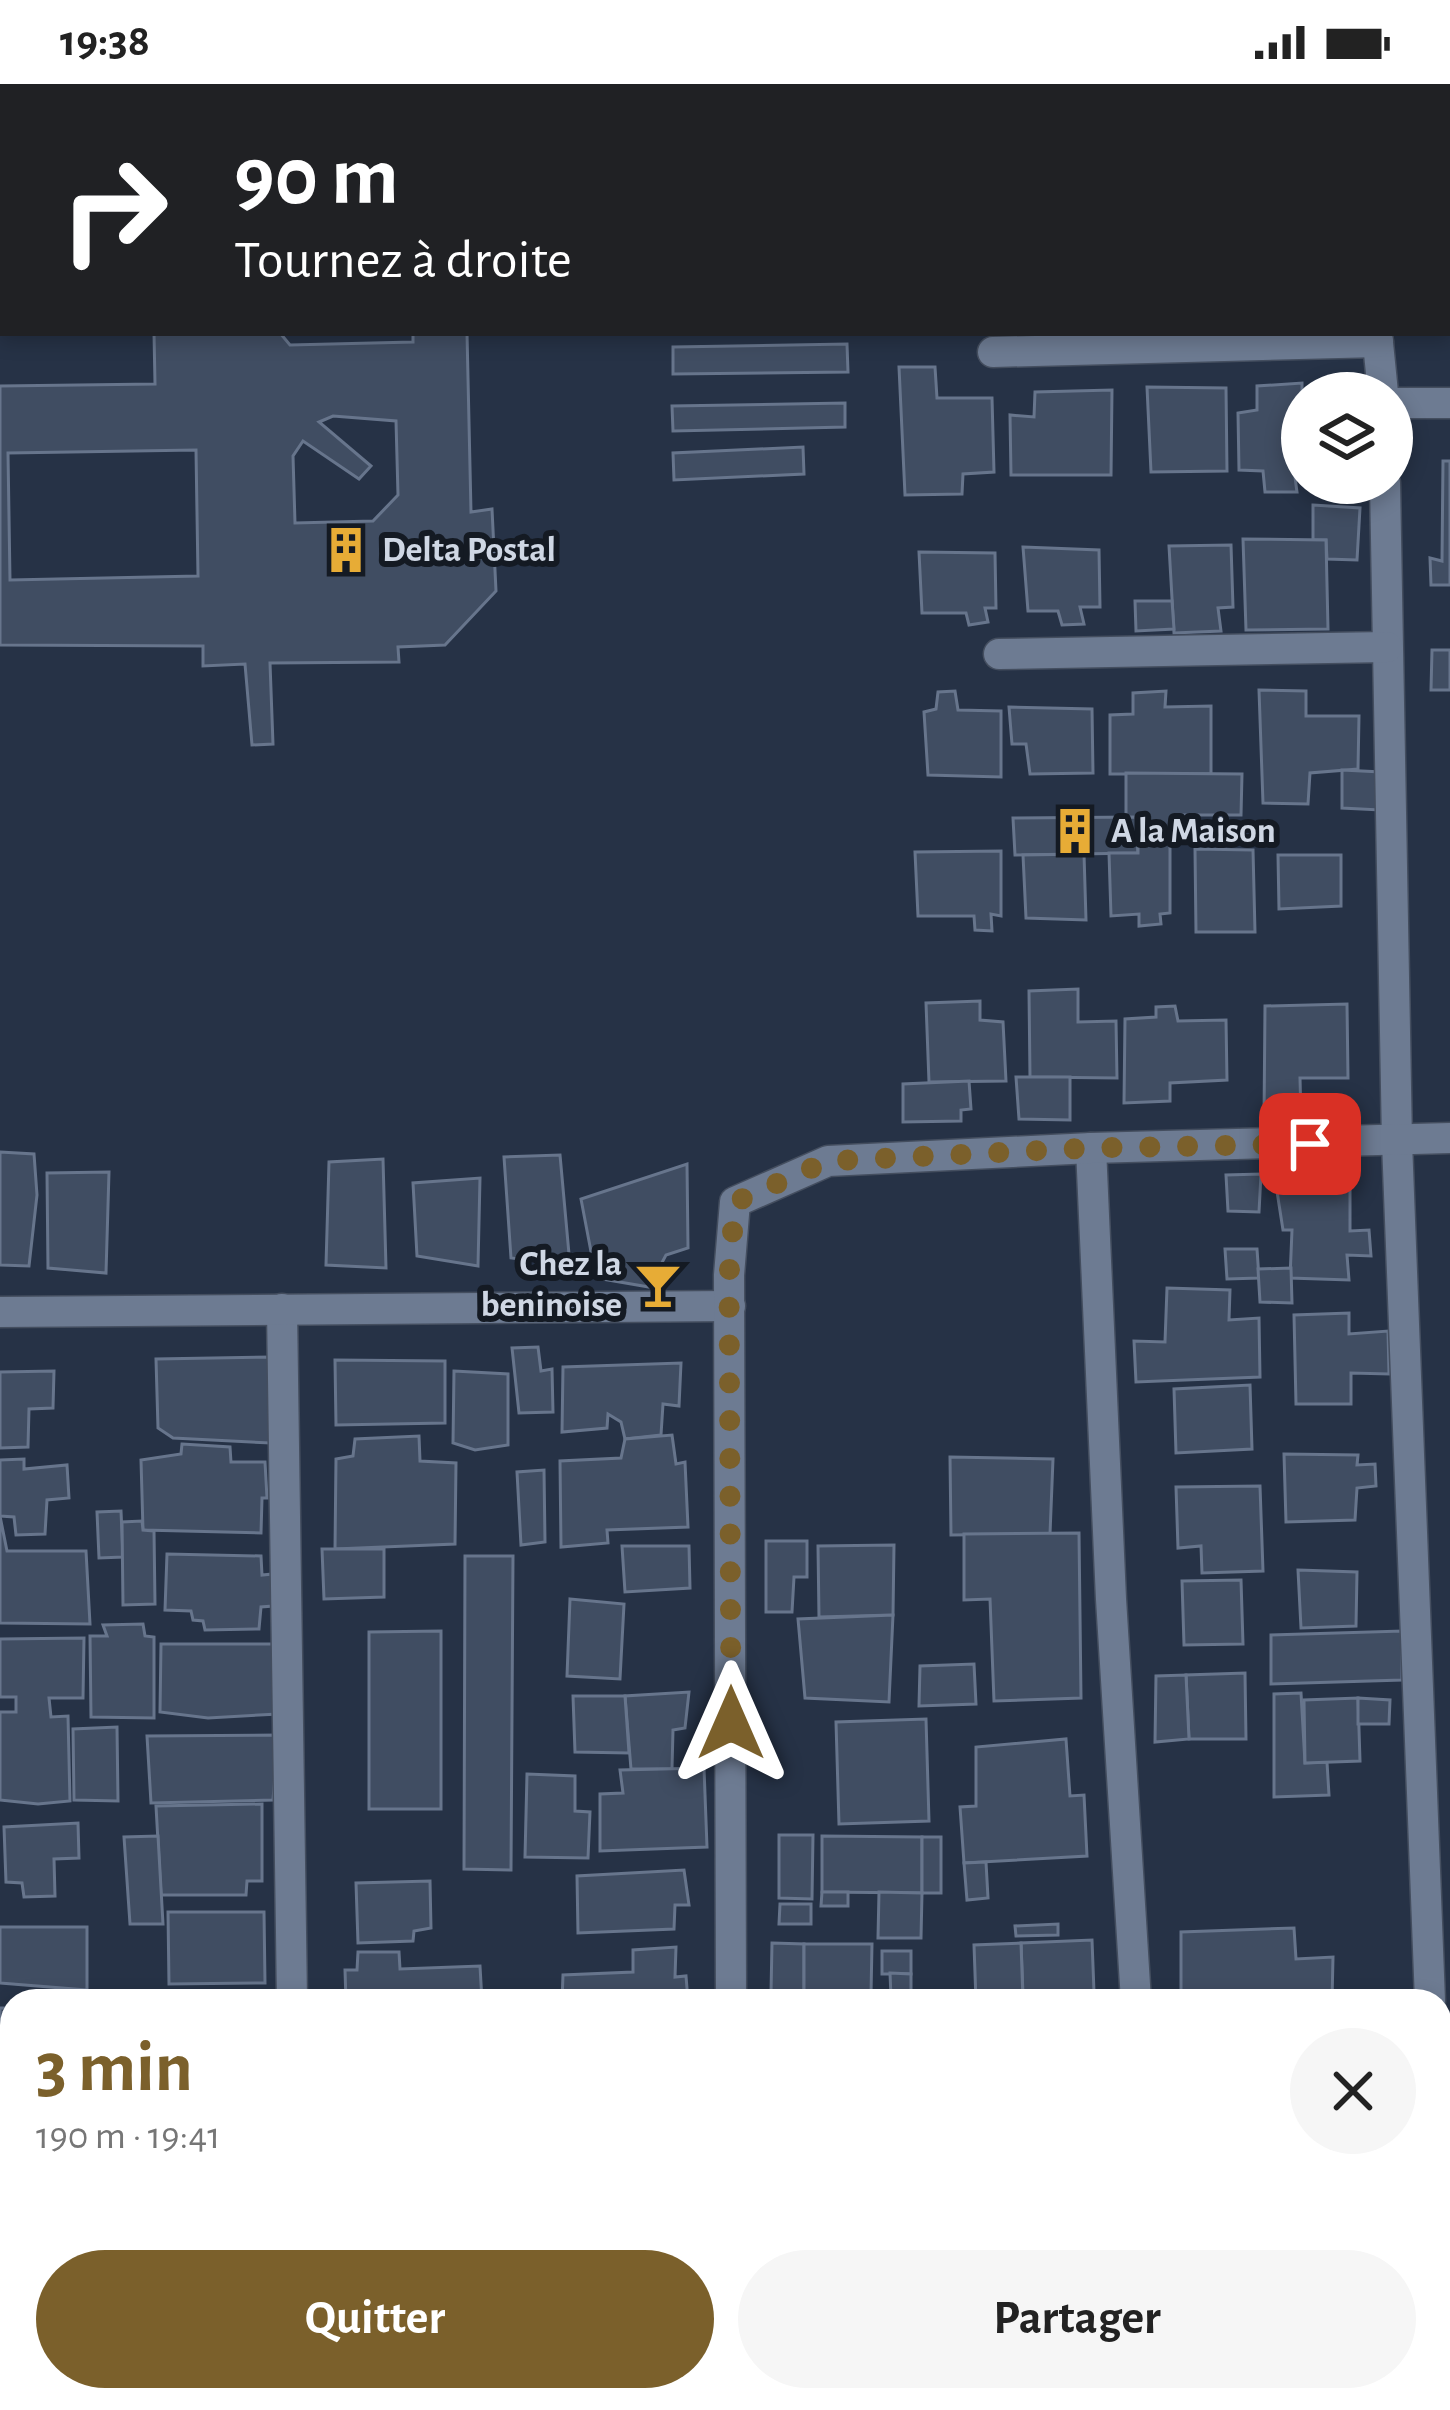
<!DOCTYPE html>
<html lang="fr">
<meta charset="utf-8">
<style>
:root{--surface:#fff;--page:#f6f6f6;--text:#222;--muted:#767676;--accent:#7b602b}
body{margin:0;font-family:"Alegreya Sans",sans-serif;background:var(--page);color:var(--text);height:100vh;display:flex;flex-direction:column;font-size:45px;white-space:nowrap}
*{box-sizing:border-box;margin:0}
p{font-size:39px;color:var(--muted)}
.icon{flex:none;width:66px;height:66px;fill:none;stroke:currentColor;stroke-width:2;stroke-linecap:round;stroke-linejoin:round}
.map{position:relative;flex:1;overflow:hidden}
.drawer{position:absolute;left:0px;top:1905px;width:1452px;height:423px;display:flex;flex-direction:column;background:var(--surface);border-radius:36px 36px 0 0;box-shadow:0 6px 18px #0003}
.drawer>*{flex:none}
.top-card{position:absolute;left:0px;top:0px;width:1452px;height:252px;box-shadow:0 6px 18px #0003;background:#202124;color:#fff;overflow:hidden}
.controls{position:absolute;left:1281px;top:288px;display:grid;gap:24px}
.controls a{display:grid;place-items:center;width:132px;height:132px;border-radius:50%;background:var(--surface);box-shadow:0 6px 18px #0003;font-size:60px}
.pin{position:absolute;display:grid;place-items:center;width:102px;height:102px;color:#fff;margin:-51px;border-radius:24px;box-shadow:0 6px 18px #0006}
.me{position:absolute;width:132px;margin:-66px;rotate:0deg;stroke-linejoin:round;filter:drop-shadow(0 0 9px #0008)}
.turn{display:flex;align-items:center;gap:42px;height:252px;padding:0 36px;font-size:54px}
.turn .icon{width:156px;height:156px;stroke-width:2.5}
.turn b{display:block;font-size:84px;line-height:102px}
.round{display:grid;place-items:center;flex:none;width:126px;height:126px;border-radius:63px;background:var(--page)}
.head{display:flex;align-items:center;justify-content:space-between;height:204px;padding:0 36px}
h1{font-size:72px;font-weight:700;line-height:90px;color:var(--accent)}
.primary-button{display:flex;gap:24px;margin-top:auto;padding:24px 36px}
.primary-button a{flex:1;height:138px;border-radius:72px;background:var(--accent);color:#fff;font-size:48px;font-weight:700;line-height:138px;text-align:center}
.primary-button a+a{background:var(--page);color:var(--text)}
.status{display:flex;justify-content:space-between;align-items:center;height:84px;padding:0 60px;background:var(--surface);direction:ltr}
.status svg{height:33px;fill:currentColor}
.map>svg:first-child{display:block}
</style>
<div class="status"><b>19:38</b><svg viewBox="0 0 49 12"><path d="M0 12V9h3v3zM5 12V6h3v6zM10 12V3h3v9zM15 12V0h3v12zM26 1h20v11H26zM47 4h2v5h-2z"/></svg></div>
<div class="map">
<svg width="1450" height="2326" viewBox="0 0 1450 2326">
<rect width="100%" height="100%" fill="#263246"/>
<g fill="#404d62" stroke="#67758c" stroke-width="3" fill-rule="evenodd">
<path d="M0 0H438L441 3H3L0 106Z"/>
<path d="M154 249H280L290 261 413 258V249H467L471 428 492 425 496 507 445 561 398 563 399 578 270 579 273 660 252 661 245 580 203 582V562L0 561V302L155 300ZM333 332 396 337 398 411 373 437 295 439 293 372 303 357 359 395 371 382 319 338ZM196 366 198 492 10 496 8 369Z"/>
<path d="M847 260 848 288 673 290V263Z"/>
<path d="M899 283H935L937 314H992L994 388 963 390 962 410 905 411Z"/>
<path d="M1302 299V386H1294L1297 408H1265L1263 387 1239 386 1238 329 1257 326V302Z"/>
<path d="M1147 303 1226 304 1227 387 1151 388Z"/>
<path d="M1112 306 1111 391H1011L1010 331 1034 333 1035 308Z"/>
<path d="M845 319V343L673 347 672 322Z"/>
<path d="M803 363 804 390 674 396 673 369Z"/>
<path d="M1443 377H1450V501H1431L1430 474 1442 477Z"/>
<path d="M1313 421 1360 424 1357 476 1327 475 1326 456H1313Z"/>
<path d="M1243 455 1326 456 1328 545 1246 546Z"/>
<path d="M1231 461 1233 523 1218 524 1221 547 1174 549 1169 462Z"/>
<path d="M1023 463 1099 466 1100 523H1080L1084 540 1062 541 1058 527H1028Z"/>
<path d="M919 468 995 469 996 524H985L988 538 969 541 966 529H922Z"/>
<path d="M1135 517H1172L1174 545 1136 547Z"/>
<path d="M1432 566H1450V606H1431Z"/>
<path d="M1259 606 1306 607V632H1359L1358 685 1310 689 1308 720 1263 719Z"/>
<path d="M955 607 958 626 1001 627V693L928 691 924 628 936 625 938 608Z"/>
<path d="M1166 607 1165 623 1211 622V690H1110V631L1133 630V609Z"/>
<path d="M1009 623 1092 625 1093 689 1030 690 1026 660H1012Z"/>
<path d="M1342 686 1381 688 1380 726 1342 724Z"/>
<path d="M1126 689 1242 690 1241 731H1183L1184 751 1149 752V733L1126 734Z"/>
<path d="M1136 733 1138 769 1015 771 1013 734Z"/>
<path d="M1138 760H1170V829L1160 830 1161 840 1139 842V830L1111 832 1109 769H1138Z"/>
<path d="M1195 765 1253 766 1255 848H1196Z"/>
<path d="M1001 767V832L991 830 992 847 975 846 974 832H918L915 768Z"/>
<path d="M1084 770 1086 836 1026 834 1023 771Z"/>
<path d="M1278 771H1341V822L1279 825Z"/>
<path d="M1078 905V938L1116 937 1117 994 1030 993 1029 907Z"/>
<path d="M980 917V936L1003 938 1006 997 929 998 926 919Z"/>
<path d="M1347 920 1348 994H1300L1301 1034 1264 1035 1265 922Z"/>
<path d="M1175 922 1178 937 1226 936 1227 996 1170 999V1017L1124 1019 1125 935 1156 933V923Z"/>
<path d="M1016 993H1070V1036L1019 1035Z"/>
<path d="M969 997 971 1025 961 1026V1037L903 1038V1000Z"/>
<path d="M0 1068 34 1070 37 1111 29 1182 0 1181Z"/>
<path d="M560 1071 570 1181 511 1174 504 1073Z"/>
<path d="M383 1075 386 1184 326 1181 329 1078Z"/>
<path d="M687 1080 688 1164 666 1171 649 1203 596 1194 581 1115Z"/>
<path d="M109 1088 106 1189 48 1184 47 1089Z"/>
<path d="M1261 1090 1259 1128 1228 1127 1226 1091Z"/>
<path d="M480 1094 478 1182 417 1172 413 1099Z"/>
<path d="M1350 1095V1147L1369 1146 1371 1172 1347 1171 1349 1196 1290 1194 1292 1146H1283L1276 1101Z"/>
<path d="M1225 1165H1257L1259 1194 1227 1195Z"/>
<path d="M1291 1184 1292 1219 1260 1218 1258 1185Z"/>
<path d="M1167 1204 1230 1206 1229 1236 1259 1234 1260 1293 1136 1298 1134 1257 1165 1258Z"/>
<path d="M1349 1229V1250L1388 1247 1389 1290 1351 1289V1320H1296L1294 1231Z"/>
<path d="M538 1263 541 1287 552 1285 553 1328 519 1329 512 1264Z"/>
<path d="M271 1273 270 1359 173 1354 158 1344 156 1275Z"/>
<path d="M335 1276 445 1277V1339L336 1341Z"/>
<path d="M681 1279 679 1322 663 1320 661 1351 625 1355 621 1338 608 1330 607 1344 562 1348 563 1283Z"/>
<path d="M54 1287 53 1324 29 1325 28 1363 0 1364V1288Z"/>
<path d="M454 1287 508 1290V1361L475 1366 453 1359Z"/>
<path d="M1250 1301 1252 1365 1176 1369 1174 1305Z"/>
<path d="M672 1351 676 1380 685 1378 688 1443 607 1446 608 1459 561 1463 560 1377 621 1374 625 1355Z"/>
<path d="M419 1352 420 1377 456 1379 455 1460 335 1465 336 1375 353 1372 355 1355Z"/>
<path d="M182 1360 230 1363 231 1378H265L267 1414H262L261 1449 143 1446 141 1376 181 1370Z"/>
<path d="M1284 1370 1358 1371 1357 1381 1375 1380 1376 1402 1357 1404 1355 1436 1286 1438Z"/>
<path d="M950 1373 1053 1375 1050 1450 951 1451Z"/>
<path d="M24 1375V1385L67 1381 69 1414 47 1416 45 1450 16 1451 14 1433 0 1432V1376Z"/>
<path d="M544 1386 545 1458 521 1461 517 1388Z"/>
<path d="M1260 1402 1263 1487 1202 1489 1201 1462 1178 1464 1176 1403Z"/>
<path d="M121 1427 123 1473 99 1474 97 1428Z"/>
<path d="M0 1432 7 1467H86L90 1540 0 1539Z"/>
<path d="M142 1437 143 1446 154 1447 155 1520 123 1521 122 1438Z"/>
<path d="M1079 1449 1081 1614 994 1617 990 1515 964 1516V1450Z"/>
<path d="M766 1457H807V1493H794L792 1528H766Z"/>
<path d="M894 1461 893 1531 819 1533 818 1462Z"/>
<path d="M622 1462H689L690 1504 625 1508Z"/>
<path d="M322 1465H384V1513L324 1515Z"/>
<path d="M167 1470 261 1472 262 1491 273 1490V1522L261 1523 259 1545 205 1546 203 1537 193 1536 191 1527 165 1526Z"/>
<path d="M465 1472H513L511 1786 464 1785Z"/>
<path d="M1298 1486 1357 1488 1356 1542 1301 1544Z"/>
<path d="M1241 1496 1243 1560 1184 1561 1182 1497Z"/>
<path d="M570 1515 624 1520 620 1595 567 1592Z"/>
<path d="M893 1531 889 1618 805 1614 798 1535Z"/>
<path d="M143 1540 145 1552 154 1553V1634L91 1633 90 1552H107L103 1541Z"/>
<path d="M441 1547V1725H369V1548Z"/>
<path d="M1402 1547V1596L1271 1600V1551Z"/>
<path d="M84 1554 83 1614H49L51 1633 68 1632 70 1717 38 1720 0 1716V1628H16V1613H0V1555Z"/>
<path d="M161 1560H275L278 1630 208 1634 160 1628Z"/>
<path d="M974 1580 976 1620 919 1622 920 1582Z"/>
<path d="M1245 1589 1246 1655H1189L1186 1591Z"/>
<path d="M1186 1591 1189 1655 1155 1658 1156 1592Z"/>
<path d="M689 1608 685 1644 673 1646 672 1685H631L625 1612Z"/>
<path d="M1301 1609 1305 1679 1327 1678 1329 1711 1274 1713V1610Z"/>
<path d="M573 1612H625L629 1669 575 1668Z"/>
<path d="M1358 1614 1360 1677 1305 1679 1304 1616Z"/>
<path d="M1358 1614 1390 1616 1389 1640H1358Z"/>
<path d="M926 1635 929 1737 839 1740 836 1638Z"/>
<path d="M117 1643 118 1717 74 1716 73 1645Z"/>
<path d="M278 1651 273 1716 151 1719 147 1652Z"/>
<path d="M1066 1655 1070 1712 1084 1711 1087 1772 964 1779 960 1723 976 1722V1663Z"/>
<path d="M704 1684 707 1763 600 1767V1710L623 1709 620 1686Z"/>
<path d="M527 1690 575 1692V1727L590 1728 588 1774 525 1773Z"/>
<path d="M262 1720V1797H247L246 1811H161L156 1722Z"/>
<path d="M78 1739 79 1774 54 1775 55 1812 24 1813 22 1799 6 1798 4 1743Z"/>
<path d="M779 1751H813L812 1815 779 1814Z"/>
<path d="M158 1752 163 1840H130L124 1753Z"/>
<path d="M822 1752 922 1753V1809L822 1808Z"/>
<rect x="922" y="1753" width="19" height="56"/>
<path d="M986 1778 988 1814 967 1816 964 1779Z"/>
<path d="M684 1786 689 1821H675L674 1845 578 1849 577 1792Z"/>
<path d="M430 1797 431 1844 414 1847 413 1857 358 1859 356 1799Z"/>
<path d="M822 1808H848V1822H821Z"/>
<path d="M879 1808 922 1809 921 1854H878Z"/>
<path d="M780 1820H811V1840H779Z"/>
<path d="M168 1828H264L265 1899 169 1900Z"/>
<path d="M1058 1840V1851L1016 1852 1015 1842Z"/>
<path d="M0 1843H87V1906L0 1899Z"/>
<path d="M1294 1844 1296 1875 1333 1873 1332 1917H1172L1181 1912V1848Z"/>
<path d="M1092 1856 1094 1908 1023 1911 1021 1859Z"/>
<path d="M772 1859 804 1860V1909H771Z"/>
<path d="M1021 1859 1023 1917H976L974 1861Z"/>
<path d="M804 1860H872L871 1910 804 1909Z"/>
<path d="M676 1863 675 1893 686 1892 688 1917H562L563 1891 633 1888V1866Z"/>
<rect x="882" y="1867" width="29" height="23"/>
<path d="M358 1868H399L400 1885 480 1882 482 1917H346L345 1886H357Z"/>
<path d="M890 1889 911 1890V1913H891Z"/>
<rect x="0" y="1924" width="12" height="65"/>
<path d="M12 2009V2079L0 2080V2010Z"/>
<rect x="1440" y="2077" width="10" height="63"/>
<path d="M0 2099H12V2153V2147L0 2148Z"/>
<path d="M12 2249V2283H0V2251Z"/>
<path d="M1450 2273V2326H1440V2274Z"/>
<path d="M981 2316H1063L1064 2326H982Z"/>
</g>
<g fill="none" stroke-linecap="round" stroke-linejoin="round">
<defs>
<g id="street">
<path d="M1407 3 1409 0"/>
<path d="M1377 249 1383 309"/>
<path d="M993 268 1378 258"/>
<path d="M1392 319H1450"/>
<path d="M1385 399 1397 1058 1430 1917"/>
<path d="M999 570 1387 563"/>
<path d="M1091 1064 1111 1515 1136 1917"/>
<path d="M282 1225 292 1917"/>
<path d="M0 1228 730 1222"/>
<path d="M297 2316V2326"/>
</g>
<g id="secondary">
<path d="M731 1917 729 1191 735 1118 828 1077 1091 1064 1450 1054"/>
<path d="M732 2316V2326"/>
</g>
</defs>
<use href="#street" stroke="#444e5f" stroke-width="33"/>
<use href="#secondary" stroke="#444e5f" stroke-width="33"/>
<use href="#street" stroke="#6d7b92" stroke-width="30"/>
<use href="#secondary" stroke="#6d7b92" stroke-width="30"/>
</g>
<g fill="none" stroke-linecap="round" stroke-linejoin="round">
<path stroke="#7b602b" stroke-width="21" stroke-dasharray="0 37.8" d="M731 1639 729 1191 735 1118 828 1077 1091 1064 1310 1060"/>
</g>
<defs>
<symbol id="building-bare" viewBox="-9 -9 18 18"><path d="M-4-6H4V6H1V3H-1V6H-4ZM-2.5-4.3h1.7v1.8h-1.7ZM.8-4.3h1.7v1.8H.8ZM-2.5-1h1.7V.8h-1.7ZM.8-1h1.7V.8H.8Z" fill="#e7ac36" stroke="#141a23" stroke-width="2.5" paint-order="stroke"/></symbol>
<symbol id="bar-bare" viewBox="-9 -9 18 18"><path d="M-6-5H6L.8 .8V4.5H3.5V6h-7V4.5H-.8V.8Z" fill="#e7ac36" stroke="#141a23" stroke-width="2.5" paint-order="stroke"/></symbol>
</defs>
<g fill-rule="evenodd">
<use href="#building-bare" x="313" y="433" width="66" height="66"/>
<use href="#building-bare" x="1042" y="714" width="66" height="66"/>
<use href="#bar-bare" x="625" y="1168" width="66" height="66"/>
</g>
<g text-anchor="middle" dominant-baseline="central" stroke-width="12" stroke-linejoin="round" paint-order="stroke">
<g font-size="36" font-weight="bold" fill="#cfd7e4" stroke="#141a23" text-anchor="start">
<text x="382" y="466">Delta Postal</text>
<text x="1111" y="747">A la Maison</text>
<text x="622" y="1180" text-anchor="end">Chez la<tspan x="622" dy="41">beninoise</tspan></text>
</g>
</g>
</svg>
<div class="controls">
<a><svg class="icon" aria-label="layers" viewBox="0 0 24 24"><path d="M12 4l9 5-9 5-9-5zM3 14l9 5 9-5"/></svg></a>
</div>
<div class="pin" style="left:1310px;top:1060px;background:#d93025"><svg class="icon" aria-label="arrive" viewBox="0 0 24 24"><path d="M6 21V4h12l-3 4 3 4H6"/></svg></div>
<svg class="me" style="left:731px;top:1639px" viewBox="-20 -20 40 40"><path d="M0-17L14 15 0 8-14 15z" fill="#7b602b" stroke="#fff" stroke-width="4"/></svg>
<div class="top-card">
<div class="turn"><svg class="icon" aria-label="right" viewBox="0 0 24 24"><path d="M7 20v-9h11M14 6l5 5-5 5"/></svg><div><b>90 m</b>Tournez à droite</div></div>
</div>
<section class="drawer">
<div class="head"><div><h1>3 min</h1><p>190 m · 19:41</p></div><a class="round"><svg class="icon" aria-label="close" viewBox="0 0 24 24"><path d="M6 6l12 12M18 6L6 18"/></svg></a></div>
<div class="primary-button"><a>Quitter</a><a>Partager</a></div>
</section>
</div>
